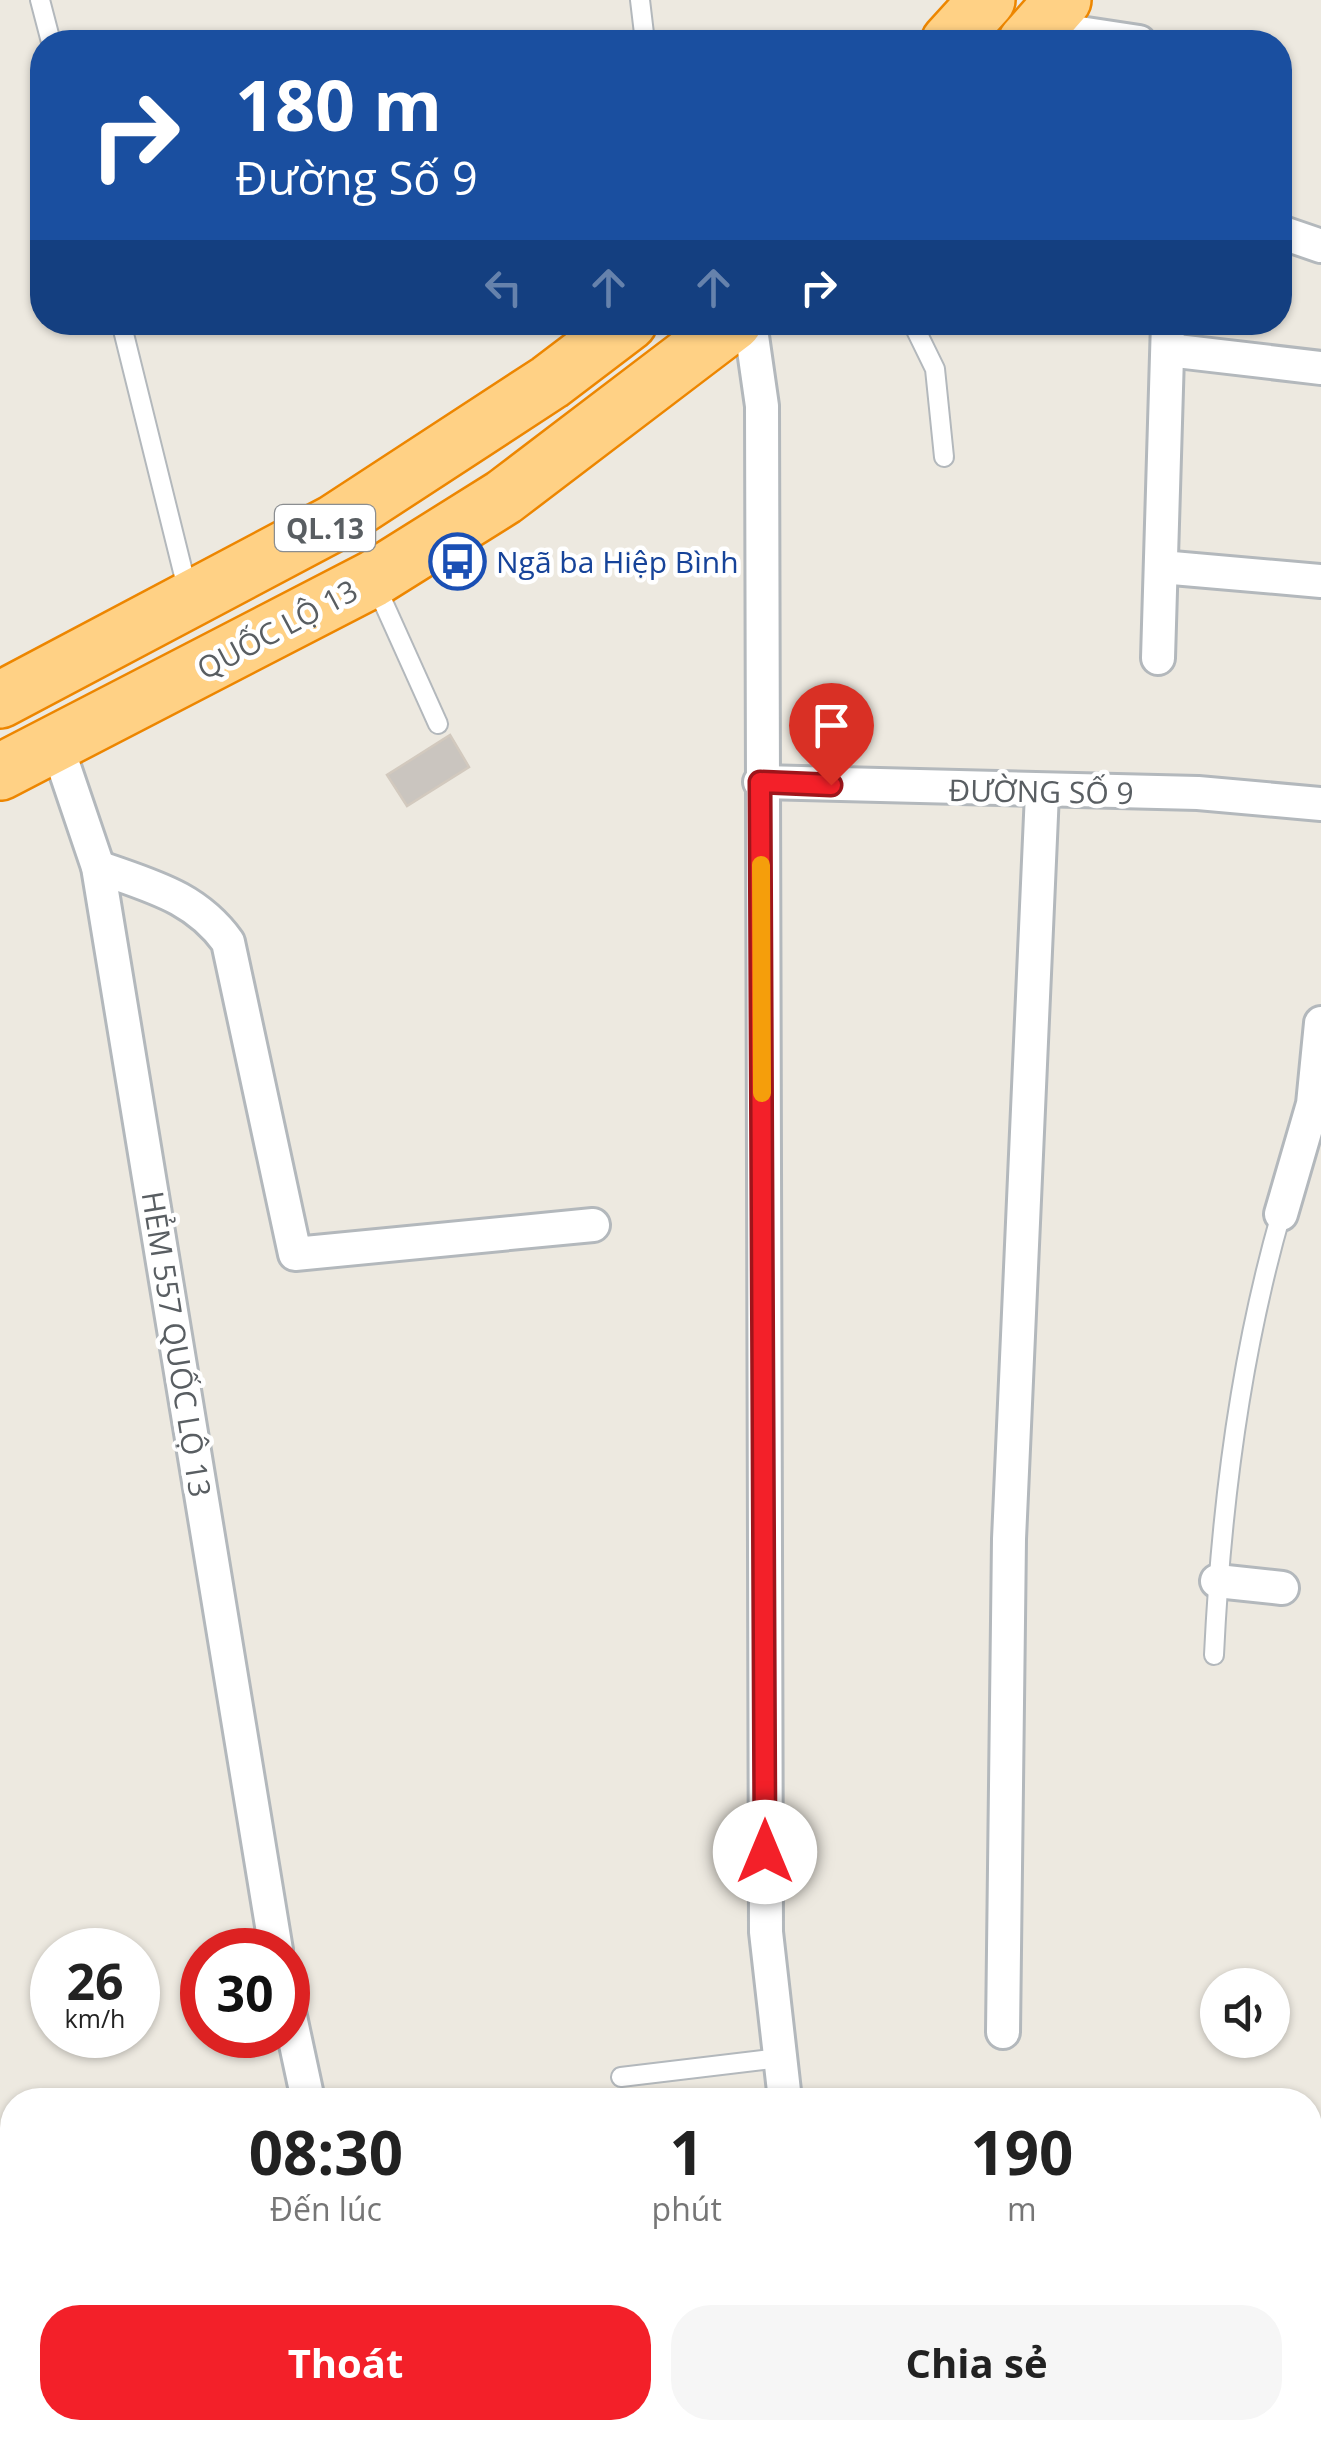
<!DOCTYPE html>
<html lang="vi">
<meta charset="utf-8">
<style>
:root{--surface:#fff;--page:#f6f6f6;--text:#222;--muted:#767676;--accent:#f32029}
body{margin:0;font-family:"Open Sans",sans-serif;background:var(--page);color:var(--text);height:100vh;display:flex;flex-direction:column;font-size:38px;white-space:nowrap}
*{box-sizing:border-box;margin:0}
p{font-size:32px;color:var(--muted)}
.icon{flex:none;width:55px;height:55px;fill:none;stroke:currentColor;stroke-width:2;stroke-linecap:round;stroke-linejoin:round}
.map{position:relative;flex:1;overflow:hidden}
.details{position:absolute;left:0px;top:2088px;width:1322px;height:352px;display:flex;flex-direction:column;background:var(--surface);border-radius:40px 40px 0 0;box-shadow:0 2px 8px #0004}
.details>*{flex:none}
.hud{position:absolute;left:30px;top:30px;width:1262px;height:305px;border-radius:40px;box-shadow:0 2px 8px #0004;background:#1a4fa0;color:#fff;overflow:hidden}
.tools{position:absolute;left:1200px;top:1968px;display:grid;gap:20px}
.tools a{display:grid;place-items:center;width:90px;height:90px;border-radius:50%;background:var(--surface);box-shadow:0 2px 8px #0004;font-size:50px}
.speed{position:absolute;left:30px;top:1928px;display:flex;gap:20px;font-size:50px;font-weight:700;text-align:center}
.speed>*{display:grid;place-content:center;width:130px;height:130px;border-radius:50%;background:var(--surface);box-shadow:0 2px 8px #0004;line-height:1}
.speed small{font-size:25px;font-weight:400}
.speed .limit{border:15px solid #d22;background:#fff;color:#111}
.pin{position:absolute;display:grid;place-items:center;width:85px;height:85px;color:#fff;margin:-102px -42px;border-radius:50% 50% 50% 0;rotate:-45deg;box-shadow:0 0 10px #0007}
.pin .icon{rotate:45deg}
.me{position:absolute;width:110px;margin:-55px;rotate:0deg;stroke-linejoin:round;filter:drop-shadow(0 0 8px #0008)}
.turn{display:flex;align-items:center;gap:35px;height:210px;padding:0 40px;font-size:45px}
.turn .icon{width:130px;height:130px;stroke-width:2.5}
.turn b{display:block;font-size:70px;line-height:85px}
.lanes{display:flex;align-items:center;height:95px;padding:0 40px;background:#0003;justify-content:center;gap:50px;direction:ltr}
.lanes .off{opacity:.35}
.eta{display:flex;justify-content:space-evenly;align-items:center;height:170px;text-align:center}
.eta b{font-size:60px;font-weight:700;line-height:70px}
.button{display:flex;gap:20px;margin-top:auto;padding:20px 40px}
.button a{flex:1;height:115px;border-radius:40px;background:var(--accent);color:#fff;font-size:40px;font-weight:700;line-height:115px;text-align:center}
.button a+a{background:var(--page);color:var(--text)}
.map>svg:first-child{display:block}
</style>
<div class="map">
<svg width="1321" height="2439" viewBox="0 0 1321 2439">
<rect width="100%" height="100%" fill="#ede9e0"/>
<path fill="#cac5bf" stroke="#d2c9be" stroke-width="2.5" d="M450 735 469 767 407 806 387 775Z"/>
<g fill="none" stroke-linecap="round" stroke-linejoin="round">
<defs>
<g id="lane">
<path d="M40 0 51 42"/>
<path d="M640 0 645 42"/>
<path d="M121 322 188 592"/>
<path d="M912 322 935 369 944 457"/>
<path d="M375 584 438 724"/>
<path d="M1214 1655C1221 1507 1240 1357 1281 1214"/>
<path d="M621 2077 780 2058"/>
<path d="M369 2428 370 2439"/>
</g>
<g id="street">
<path d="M1040 27 1139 42"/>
<path d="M1280 232 1321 246"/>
<path d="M750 322 762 406 766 1932 785 2100"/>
<path d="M1168 350 1321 368"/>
<path d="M1161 567 1321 581"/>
<path d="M1158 658 1168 322"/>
<path d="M56 743 98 867 276 1950"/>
<path d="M760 782 1198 793 1321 804"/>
<path d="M98 867C150 886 195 896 228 942L295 1254 593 1225"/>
<path d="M1281 1214 1313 1104 1321 1023"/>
<path d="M1217 1581 1282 1588"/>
<path d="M288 2007 308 2100"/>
<path d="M1003 2032 1009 1539 1042 793"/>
<path d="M1310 2262 1321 2261"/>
<path d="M934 2428 935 2439"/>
</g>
<g id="highway">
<path d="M949 42 987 0"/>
<path d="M1026 42 1063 0"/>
<path d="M0 700 334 523 550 382 629 322"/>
<path d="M0 772 373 579 504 497 734 322"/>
</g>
</defs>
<use href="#lane" stroke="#b3b8bc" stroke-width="22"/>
<use href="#street" stroke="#b3b8bc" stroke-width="38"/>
<use href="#highway" stroke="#ed8600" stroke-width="60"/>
<use href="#lane" stroke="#fff" stroke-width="18"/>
<use href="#street" stroke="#fff" stroke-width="32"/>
<use href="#highway" stroke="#ffd185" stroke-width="55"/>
</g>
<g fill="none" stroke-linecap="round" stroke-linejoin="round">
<defs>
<path id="route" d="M765 1852 760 782 831 785"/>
</defs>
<use href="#route" stroke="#9e151b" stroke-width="25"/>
<use href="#route" stroke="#f32029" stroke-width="18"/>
<path stroke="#f59e0b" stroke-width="18" d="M761 865 762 1093"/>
</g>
<defs>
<symbol id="bus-ring" viewBox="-11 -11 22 22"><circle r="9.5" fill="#fff" stroke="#1a4fb4" stroke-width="1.5"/><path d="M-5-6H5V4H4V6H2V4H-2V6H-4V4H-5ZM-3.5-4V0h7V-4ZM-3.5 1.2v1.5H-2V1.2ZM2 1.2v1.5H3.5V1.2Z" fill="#1a4fb4"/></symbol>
</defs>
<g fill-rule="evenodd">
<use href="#bus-ring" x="426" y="530" width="63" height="63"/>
</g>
<g text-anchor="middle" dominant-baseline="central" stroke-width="9" stroke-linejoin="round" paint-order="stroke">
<rect fill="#fff" stroke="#8b8e91" stroke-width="2.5" x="275" y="505" width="100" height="46" rx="8"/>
<g font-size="28" font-weight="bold" fill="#595e62">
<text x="325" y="528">QL.13</text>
</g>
<g font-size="30" fill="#164399" stroke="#fff" text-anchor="start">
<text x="496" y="561">Ngã ba Hiệp Bình</text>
</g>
<g font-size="30" fill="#595e62" stroke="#fff">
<text transform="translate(277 629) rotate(-28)">QUỐC LỘ 13</text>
<text transform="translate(1041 791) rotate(1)">ĐƯỜNG SỐ 9</text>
<text transform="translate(177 1344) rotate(81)">HẺM 557 QUỐC LỘ 13</text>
</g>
</g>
</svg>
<div class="tools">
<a><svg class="icon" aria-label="sound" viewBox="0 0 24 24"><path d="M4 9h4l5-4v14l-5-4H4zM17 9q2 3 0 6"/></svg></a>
</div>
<div class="speed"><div>26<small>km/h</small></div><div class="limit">30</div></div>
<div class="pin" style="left:831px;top:785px;background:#d93025"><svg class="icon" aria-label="arrive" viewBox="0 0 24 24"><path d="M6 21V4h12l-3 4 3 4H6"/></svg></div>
<svg class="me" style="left:765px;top:1852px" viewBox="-20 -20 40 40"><circle r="19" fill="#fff"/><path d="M0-13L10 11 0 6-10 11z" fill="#f32029"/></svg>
<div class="hud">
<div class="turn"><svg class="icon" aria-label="right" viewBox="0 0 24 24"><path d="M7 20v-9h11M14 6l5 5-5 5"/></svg><div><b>180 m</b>Đường Số 9</div></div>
<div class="lanes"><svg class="icon off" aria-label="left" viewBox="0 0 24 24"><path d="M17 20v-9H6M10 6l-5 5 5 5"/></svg><svg class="icon off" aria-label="ahead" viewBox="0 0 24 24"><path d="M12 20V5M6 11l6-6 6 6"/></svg><svg class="icon off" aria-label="ahead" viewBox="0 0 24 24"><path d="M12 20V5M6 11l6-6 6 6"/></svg><svg class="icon" aria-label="right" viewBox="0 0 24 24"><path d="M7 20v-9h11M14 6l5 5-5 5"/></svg></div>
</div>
<section class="details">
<div class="eta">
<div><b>08:30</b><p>Đến lúc</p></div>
<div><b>1</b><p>phút</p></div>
<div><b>190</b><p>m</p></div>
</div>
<div class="button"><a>Thoát</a><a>Chia sẻ</a></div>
</section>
</div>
